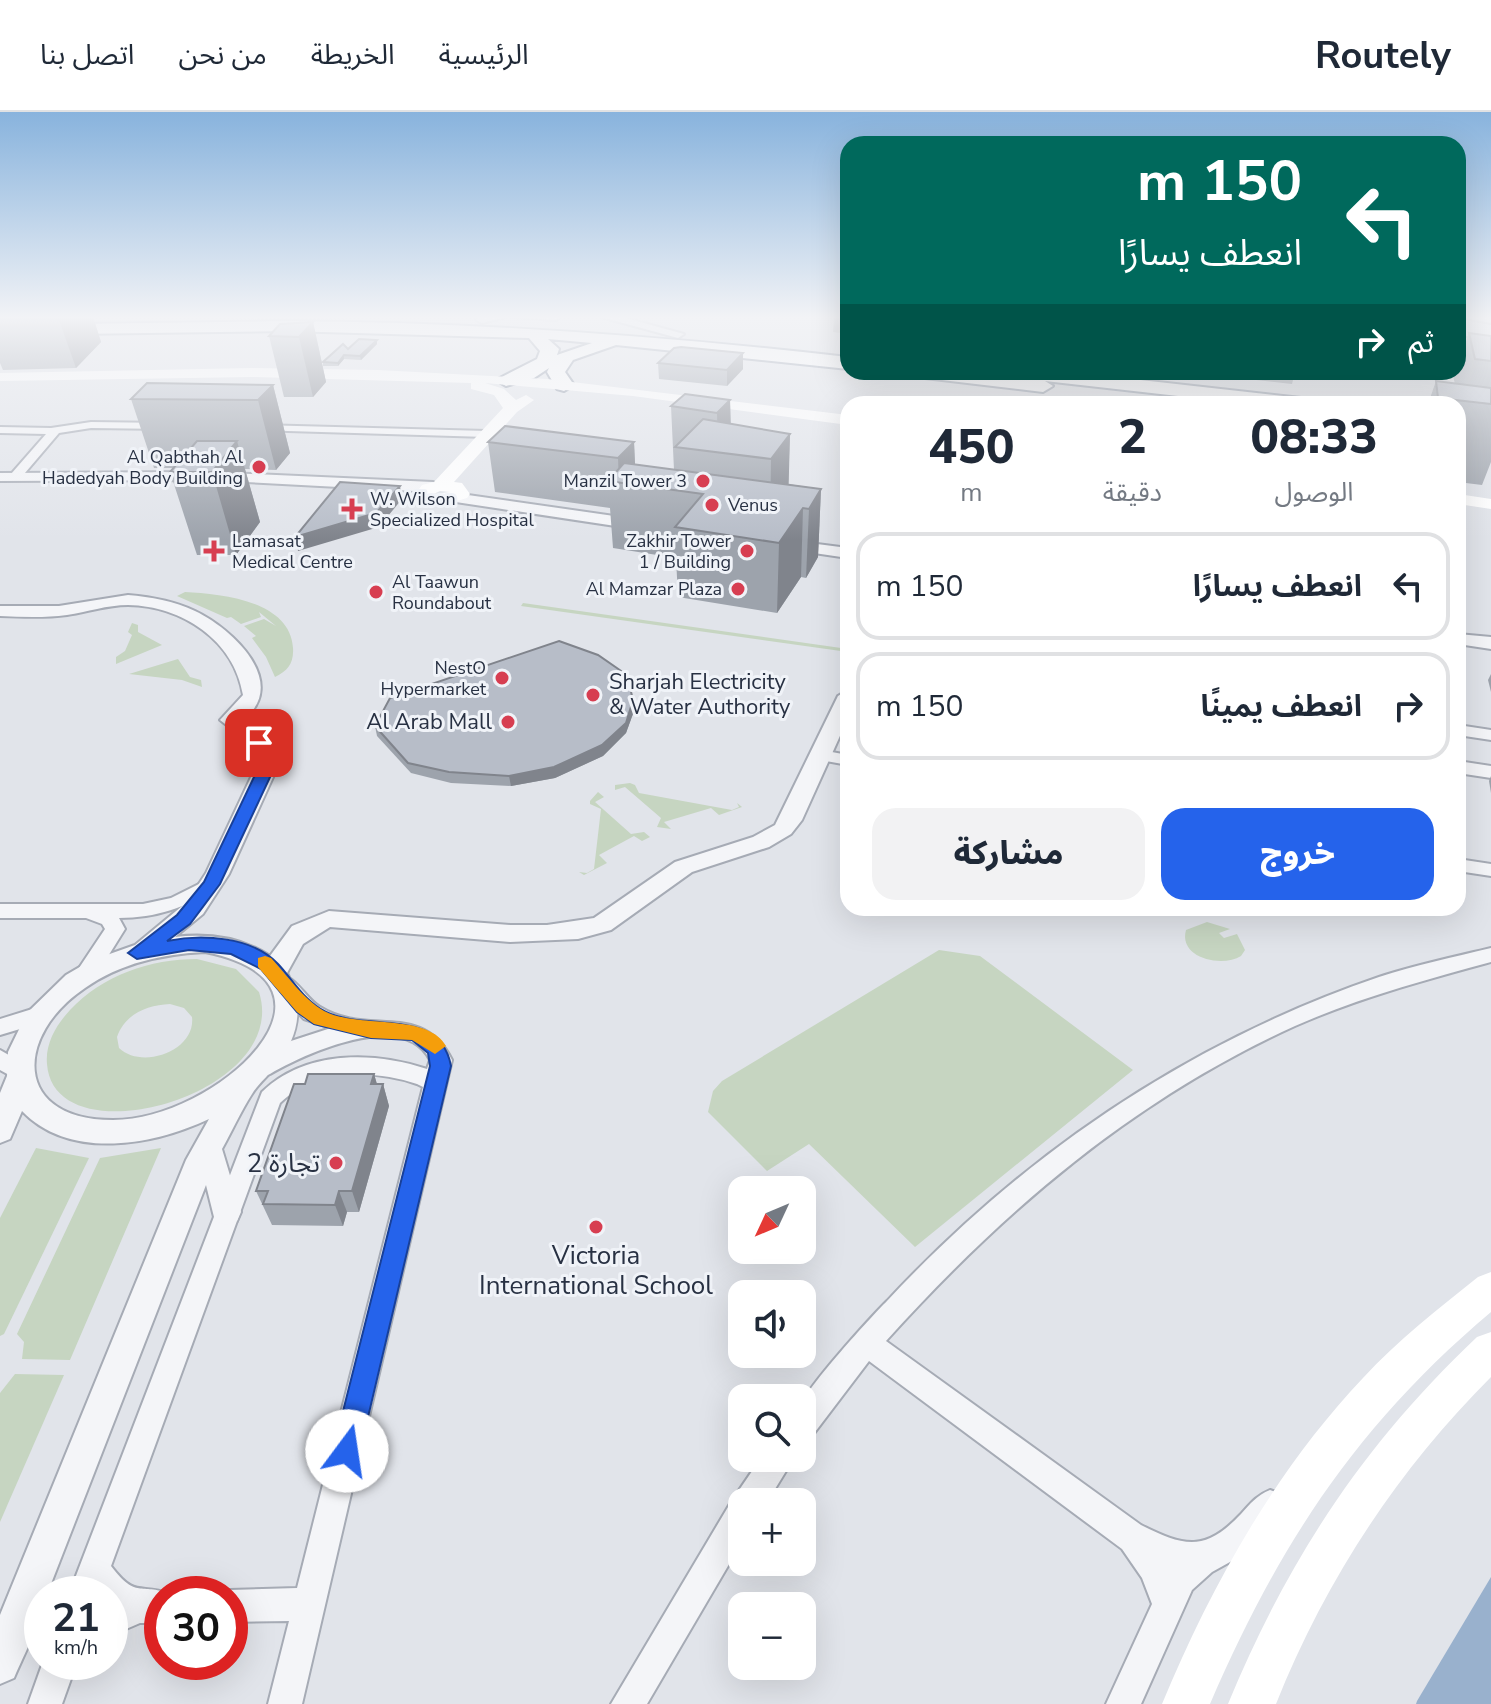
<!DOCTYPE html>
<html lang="ar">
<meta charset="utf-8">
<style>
:root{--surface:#fff;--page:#f2f2f3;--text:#1f2937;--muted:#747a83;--line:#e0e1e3;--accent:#2563eb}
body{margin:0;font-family:"Nunito Sans","Noto Sans Arabic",sans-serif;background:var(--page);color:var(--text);direction:rtl;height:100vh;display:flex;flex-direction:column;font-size:30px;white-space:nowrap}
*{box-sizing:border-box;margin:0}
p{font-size:26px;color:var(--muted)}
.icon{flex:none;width:44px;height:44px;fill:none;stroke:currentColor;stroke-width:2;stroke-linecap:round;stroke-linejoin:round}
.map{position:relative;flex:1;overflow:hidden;direction:ltr}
.panel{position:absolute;left:840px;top:284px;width:626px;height:520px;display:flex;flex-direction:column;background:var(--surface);border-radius:24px;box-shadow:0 8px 32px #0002;direction:rtl}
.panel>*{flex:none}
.hud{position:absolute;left:840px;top:24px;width:626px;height:244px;border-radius:24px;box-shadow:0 8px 32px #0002;direction:rtl;background:#00695c;color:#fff;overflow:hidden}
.needle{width:52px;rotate:226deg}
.fabs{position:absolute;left:728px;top:1064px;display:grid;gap:16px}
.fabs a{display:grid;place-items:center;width:88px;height:88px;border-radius:16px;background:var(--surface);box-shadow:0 8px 32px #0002;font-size:40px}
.speed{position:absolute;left:24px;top:1464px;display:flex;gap:16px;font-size:40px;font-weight:700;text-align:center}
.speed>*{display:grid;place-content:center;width:104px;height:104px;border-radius:50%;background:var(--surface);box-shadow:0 8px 32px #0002;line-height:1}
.speed small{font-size:20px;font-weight:400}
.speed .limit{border:12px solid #d22;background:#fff;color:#111}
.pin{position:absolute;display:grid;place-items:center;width:68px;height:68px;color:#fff;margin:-34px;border-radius:16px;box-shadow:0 4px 12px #0006}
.me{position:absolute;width:88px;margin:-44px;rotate:14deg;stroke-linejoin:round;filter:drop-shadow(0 0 6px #0008)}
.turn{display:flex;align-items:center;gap:28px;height:168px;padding:0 32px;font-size:36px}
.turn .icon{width:104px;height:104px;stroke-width:2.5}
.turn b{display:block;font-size:56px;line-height:68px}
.then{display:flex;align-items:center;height:76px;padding:0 32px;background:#0003;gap:16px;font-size:30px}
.eta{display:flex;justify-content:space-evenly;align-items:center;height:136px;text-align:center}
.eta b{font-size:48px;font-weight:800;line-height:56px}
.action{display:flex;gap:16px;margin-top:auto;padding:16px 32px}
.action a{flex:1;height:92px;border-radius:24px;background:var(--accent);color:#fff;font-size:32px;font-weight:800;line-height:92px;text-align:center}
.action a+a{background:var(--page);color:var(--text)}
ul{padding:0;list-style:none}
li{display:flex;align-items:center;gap:24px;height:108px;margin:0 16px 12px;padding:0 16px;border:4px solid var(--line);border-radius:24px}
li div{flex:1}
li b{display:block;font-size:30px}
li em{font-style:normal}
header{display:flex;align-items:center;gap:48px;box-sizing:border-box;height:112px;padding:0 40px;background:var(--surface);border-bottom:2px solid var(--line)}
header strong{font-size:38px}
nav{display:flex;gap:44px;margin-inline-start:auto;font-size:28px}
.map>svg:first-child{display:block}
</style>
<header>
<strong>Routely</strong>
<nav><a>الرئيسية</a><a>الخريطة</a><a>من نحن</a><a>اتصل بنا</a></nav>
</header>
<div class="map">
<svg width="1491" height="1592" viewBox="0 0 1491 1592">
<rect width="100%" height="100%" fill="#e1e4ea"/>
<g fill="#c6d5c1" fill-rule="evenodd">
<path d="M185 480C220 482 290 488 293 536 294 551 288 559 275 565L266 545 252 526 256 524 244 514 264 507 276 514 259 500 261 505 241 512 231 505 227 506 177 484Z"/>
<path d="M523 491 848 537V540L521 494Z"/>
<path d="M132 511 138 513V520L162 533 116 552V545L125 539 132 523 128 520Z"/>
<path d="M178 547 190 565 201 568 202 575 182 568 129 562Z"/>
<path d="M630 671 635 673 639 681 732 698 739 695 737 691 742 695 719 703 711 696 664 710 671 717 657 715 661 706 625 675 615 678V673Z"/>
<path d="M598 680 604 685 595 690 631 722 644 720 650 725 642 729 634 724 599 743 607 751 584 763 579 760 587 761 594 757 601 697 590 692V689Z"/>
<path d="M1207 810 1230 817 1219 821 1224 826 1237 822 1245 838 1241 844C1222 856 1178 846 1186 818Z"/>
<path d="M939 838 980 844 1133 958 915 1135 809 1032 767 1059 708 1000 713 979 722 969Z"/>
<path d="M197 847 236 857 259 880C292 983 54 1049 47 952 45 931 57 912 70 898 103 863 150 847 197 847ZM170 892 184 896 192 905C196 939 142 958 119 936L117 925C125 902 147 893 170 892Z"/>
<path d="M36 1036 89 1046 4 1222 0 1224V1106Z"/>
<path d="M161 1036 70 1248 22 1247 24 1230 17 1222 100 1046Z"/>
<path d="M15 1262 64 1263 0 1410V1281Z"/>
</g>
<path fill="#99b1cd" d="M1491 1465V1592H1416L1417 1589Z"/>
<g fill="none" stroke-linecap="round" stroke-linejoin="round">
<defs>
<g id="minor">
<path d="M1459 205H1491V211Z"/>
<path d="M1458 225 1491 229V235L1458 231Z"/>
<path d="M91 310 167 311 173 314 167 317 91 316 59 321 19 368H11V362L46 322 0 321V315L51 316Z"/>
<path d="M259 313 487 319 493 322 487 325 255 318 253 316Z"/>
<path d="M1458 613 1491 618V628L1458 623Z"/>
<path d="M821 638 848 643V653L815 647 812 643Z"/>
<path d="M1458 747 1491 752V764L1458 759Z"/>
<path d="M211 766 221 772 218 777C185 795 157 806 119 806L125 817 92 870H76L73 865 105 817 102 812 86 806H0V792H143L171 786Z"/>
<path d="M1491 836V850C1425 868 1358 886 1295 914 1133 988 1004 1098 886 1229L1141 1413C1185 1435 1205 1440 1241 1402 1250 1392 1257 1383 1270 1378L1281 1382 1285 1393 1281 1404 1248 1440 1212 1460 1192 1478 1141 1592H1106L1152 1492 1142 1466 1122 1437 869 1249 812 1324 802 1328C802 1318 799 1302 802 1292 807 1275 871 1205 887 1189 1024 1042 1189 930 1379 865 1415 853 1454 845 1491 836Z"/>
<path d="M282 863C299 868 306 887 320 895 368 925 422 888 452 948L302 1592H268L289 1509 230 1510V1482H220L230 1478 297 1476 423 975 417 972C373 957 315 957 280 991L111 1454C137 1488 140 1470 170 1482H162V1511H140L110 1524V1482H69L262 980C305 938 373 939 427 957L430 948C404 896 304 942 270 962L262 965 254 962 251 956 254 950 291 929 331 916 304 907 274 876 271 871 274 866Z"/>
<path d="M42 894 50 896 53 902 50 908 0 923V907Z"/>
<path d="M0 938 28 954 31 960 28 966 20 969 0 958Z"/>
<path d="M761 1346H794L767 1390H742V1430L647 1592H611L731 1390Z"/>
<path d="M43 1550H77L62 1592H28Z"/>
</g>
<g id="tertiary">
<path d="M479 205H506L482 211 476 208Z"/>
<path d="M511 205H561L556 208Z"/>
<path d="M601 205H622L684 222 678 226Z"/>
<path d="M207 360 433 370 441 375 433 380 207 368 0 369V361Z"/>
<path d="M454 381 642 408 650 413 642 418 449 389V383Z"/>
<path d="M786 428 848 436V446L780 436V430Z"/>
<path d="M128 483C151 485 174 489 195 499 233 517 290 571 243 608L267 626 274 663 229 762 203 802 175 825C208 821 242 826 270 844L292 814 329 799 510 813H547L594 806 675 750 753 725 775 713 838 584 848 578V606L802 708 791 722 769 735 692 760 611 818 578 827 510 830 330 815 303 832 287 861C305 894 299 924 276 954 269 963 258 972 252 982 241 999 232 1019 222 1037L241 1100 237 1109 226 1113 215 1109 206 1073 47 1482H42C42 1510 25 1540 14 1566L0 1572V1503L186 1048 209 1007C154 1033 70 1049 22 999L10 1027 0 1031V981L7 964 8 940 27 901 66 863 90 849 135 833 187 790 206 761 252 663 247 629 220 608 243 583C234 528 182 494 128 493 107 493 87 500 67 503 45 506 22 505 0 504V494H59ZM205 840C365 872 216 1008 113 1008 13 1008 14 924 85 876 121 851 162 842 205 840Z"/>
<path d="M1458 522 1491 525V537L1458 532Z"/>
<path d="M1458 649 1491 654V666L1458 661Z"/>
</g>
<g id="motorway">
<path d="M288 209C476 210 662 224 848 245V257L616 233 573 248 565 260 574 273 564 279 557 277 547 260 549 256 534 266 506 274 496 268 537 247 540 239 529 226 288 219 0 223V213ZM548 227 592 231 557 243 559 237Z"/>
<path d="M916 260H973L1015 265 1009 260H1069L1301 286 1311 292H1249L1045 269 1053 274 1043 280 925 266Z"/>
</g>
</defs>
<use href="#minor" stroke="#a6abb5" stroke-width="4"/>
<use href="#tertiary" stroke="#a6abb5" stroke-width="4"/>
<use href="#motorway" stroke="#8791a2" stroke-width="4"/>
<use href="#minor" fill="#f4f5f8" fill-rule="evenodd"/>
<use href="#tertiary" fill="#f4f5f8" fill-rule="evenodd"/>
<g fill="#fff" fill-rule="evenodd">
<path d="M252 256 378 258 547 267 848 303V313L633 284 485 271 504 277 516 288 526 283 534 288 517 300 454 370 462 371 470 382 467 386 439 394 414 384 422 373 434 370 503 296 494 283 471 277V271L252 265 0 269V261ZM440 379 450 380 434 382Z"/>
<path d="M1458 382 1491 387V397L1458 392Z"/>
<path d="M1491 1160V1200C1357 1313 1279 1432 1210 1592H1162C1211 1474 1275 1359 1363 1266 1398 1228 1438 1197 1478 1165Z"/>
<path d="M1491 1220V1265C1397 1359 1325 1469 1276 1592H1228C1288 1447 1363 1333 1477 1225Z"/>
</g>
<use href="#motorway" fill="#fff" fill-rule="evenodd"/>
</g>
<g fill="#9da3ac">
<path d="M0 205H93L101 230 76 256 3 258 0 251Z"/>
<path d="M834 205H848V222L833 220Z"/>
<path d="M313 210 326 270 313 285H284L269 224Z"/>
<path d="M1469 221 1491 224V350L1482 373 1458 370V292H1428L1436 269 1455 272 1453 264 1455 260H1458V251Z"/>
<path d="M377 232 361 248 344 247 338 254H323V250L348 237Z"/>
<path d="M743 241V257L727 274 659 267 658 251Z"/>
<path d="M1184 260H1295L1292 272Z"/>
<path d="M273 273 290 341 276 358 245 357 260 410 236 443H197L170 360 173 356H154L131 287Z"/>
<path d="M730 288 731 312 790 322 788 372 821 377 818 445 806 466 801 465 777 501 678 485 676 446 613 436 610 396 495 380 488 330H634L635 352 674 358 671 294Z"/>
<path d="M1491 562V580L1488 568Z"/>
<path d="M633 588 634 599 626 621 603 644 555 666 511 674 451 671 411 661 377 624 375 614Z"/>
<path d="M1491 664V681L1489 669Z"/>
<path d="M374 962 377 972H383L389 994 359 1100H347L343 1114 272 1113 256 1079 305 972Z"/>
</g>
<g fill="#80848c">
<path d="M58 205H93L101 230 76 256Z"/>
<path d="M313 210 326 270 313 285 299 225Z"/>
<path d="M377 228V232L361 248 360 244Z"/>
<path d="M743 241V257L727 274V258Z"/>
<path d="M344 243V247L338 254V251Z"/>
<path d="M273 273 290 341 276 358 258 288Z"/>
<path d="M730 288 731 342 718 340 717 301Z"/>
<path d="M790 322 788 396 770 422 771 347Z"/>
<path d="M237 329 260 410 236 443 212 360Z"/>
<path d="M634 330 636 373 619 371 618 346Z"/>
<path d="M400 374 402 387 379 415 298 439 295 425Z"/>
<path d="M821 377 818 445 806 466 809 397Z"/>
<path d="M803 396 801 465 777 501 779 431Z"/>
<path d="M633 588 634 599 626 621 603 644 555 666 511 674 509 664Z"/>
<path d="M374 962 380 983 383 972 389 994 359 1100 352 1079Z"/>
<path d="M339 1079 347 1100 343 1114 335 1093Z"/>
</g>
<g fill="#b7bdc8" stroke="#80848c" stroke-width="2">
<path d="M313 210 299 225 269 224 280 212Z"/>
<path d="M1469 221 1491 224V249L1475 247Z"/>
<path d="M359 227 377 228 360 244 344 243 338 251 323 250 343 232 348 237Z"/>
<path d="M681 235 743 241 727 258 658 251 674 236Z"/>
<path d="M1436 269 1491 276V292L1438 286Z"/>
<path d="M147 271 273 273 258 288 131 287Z"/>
<path d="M685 282 730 288 717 301 671 294Z"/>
<path d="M703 307 790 322 771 347 675 335Z"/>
<path d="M505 314 634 330 618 346 488 330Z"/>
<path d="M197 329H237L212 360H170Z"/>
<path d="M624 351 821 377 809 397 803 396 779 431 675 415 703 382 608 369Z"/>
<path d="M340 370 400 374 376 401 295 425Z"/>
<path d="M559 529 598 543 627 563 633 588 626 611 602 633 554 655 509 664 449 660 408 651 375 614 390 586Z"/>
<path d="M308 962H374L371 972H383L352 1079H339L335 1093 263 1092 268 1079H256L294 972H305Z"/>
</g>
<linearGradient id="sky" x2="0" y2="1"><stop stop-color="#88b3dd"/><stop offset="0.48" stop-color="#f2f3f6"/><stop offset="1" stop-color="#f2f3f6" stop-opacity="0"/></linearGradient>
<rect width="1491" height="428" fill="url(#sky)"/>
<path fill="#2563eb" stroke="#184099" stroke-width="2" d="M259 627 267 631 271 663 220 772 190 812 167 829C201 822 252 824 278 852 293 868 305 890 326 900 367 920 440 894 451 954L360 1339 356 1349 347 1353 337 1349 333 1339 430 954 428 941 412 928 371 926 314 912 297 900 261 857 231 842 189 838 137 847 128 841 177 803 204 770 255 663 251 631Z"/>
<path fill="#f59e0b" d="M265 844 271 846C287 863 303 887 324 899 357 917 427 900 446 934L435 942 412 928 371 926 314 912 297 900 258 855V846Z"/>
<g fill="#d73e51" stroke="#f0f3f8" stroke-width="3">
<circle cx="259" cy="355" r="8"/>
<circle cx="703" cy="369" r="8"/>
<circle cx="712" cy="393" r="8"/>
<path d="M348 385h8v8h8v8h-8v8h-8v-8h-8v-8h8z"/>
<path d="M210 427h8v8h8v8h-8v8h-8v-8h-8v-8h8z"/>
<circle cx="747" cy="439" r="8"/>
<circle cx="738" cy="477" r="8"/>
<circle cx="376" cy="480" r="8"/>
<circle cx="502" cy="566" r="8"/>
<circle cx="593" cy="583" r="8"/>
<circle cx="508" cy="610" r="8"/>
<circle cx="336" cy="1051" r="8"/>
<circle cx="596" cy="1115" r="8"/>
</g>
<g text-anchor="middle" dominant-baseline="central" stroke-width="6" stroke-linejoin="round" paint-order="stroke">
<g font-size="18" fill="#283143" stroke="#f0f3f8" text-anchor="end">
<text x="243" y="345">Al Qabthah Al<tspan x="243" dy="21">Hadedyah Body Building</tspan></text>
<text x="687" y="369">Manzil Tower 3</text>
<text x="370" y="387" text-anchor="start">W. Wilson<tspan x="370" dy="21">Specialized Hospital</tspan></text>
<text x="728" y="393" text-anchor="start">Venus</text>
<text x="232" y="429" text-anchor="start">Lamasat<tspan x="232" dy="21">Medical Centre</tspan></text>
<text x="731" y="429">Zakhir Tower<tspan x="731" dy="21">1 / Building</tspan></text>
<text x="392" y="470" text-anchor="start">Al Taawun<tspan x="392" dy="21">Roundabout</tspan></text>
<text x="722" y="477">Al Mamzar Plaza</text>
<text x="486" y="556">NestO<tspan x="486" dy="21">Hypermarket</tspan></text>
</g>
<g font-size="22" fill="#283143" stroke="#f0f3f8" text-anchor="start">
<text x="609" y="570">Sharjah Electricity<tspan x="609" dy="25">&amp; Water Authority</tspan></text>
<text x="492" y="610" text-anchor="end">Al Arab Mall</text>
</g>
<g font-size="26" fill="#283143" stroke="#f0f3f8" text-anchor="end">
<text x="320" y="1051">تجارة 2</text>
<text x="596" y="1143" text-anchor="middle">Victoria<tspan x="596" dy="30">International School</tspan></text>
</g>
</g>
</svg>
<div class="fabs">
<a><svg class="needle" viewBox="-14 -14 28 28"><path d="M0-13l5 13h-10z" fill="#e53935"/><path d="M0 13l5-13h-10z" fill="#747a83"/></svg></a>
<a><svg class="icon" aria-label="sound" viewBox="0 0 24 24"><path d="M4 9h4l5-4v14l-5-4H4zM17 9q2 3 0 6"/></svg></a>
<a><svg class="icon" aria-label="search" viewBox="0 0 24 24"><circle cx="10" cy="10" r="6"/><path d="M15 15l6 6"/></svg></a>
<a>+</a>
<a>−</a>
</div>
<div class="speed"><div>21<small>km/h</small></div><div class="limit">30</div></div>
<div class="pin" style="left:259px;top:631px;background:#d93025"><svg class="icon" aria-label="arrive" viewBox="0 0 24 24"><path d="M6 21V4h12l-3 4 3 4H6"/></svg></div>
<svg class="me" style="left:347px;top:1339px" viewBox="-20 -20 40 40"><circle r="19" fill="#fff"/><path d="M0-13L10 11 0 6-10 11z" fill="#2563eb"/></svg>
<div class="hud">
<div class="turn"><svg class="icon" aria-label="left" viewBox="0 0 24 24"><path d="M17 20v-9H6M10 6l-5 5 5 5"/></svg><div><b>150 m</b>انعطف يسارًا</div></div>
<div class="then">ثم<svg class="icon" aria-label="right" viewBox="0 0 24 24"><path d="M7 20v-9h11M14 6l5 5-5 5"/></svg></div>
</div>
<section class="panel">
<div class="eta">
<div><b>08:33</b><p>الوصول</p></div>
<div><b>2</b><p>دقيقة</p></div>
<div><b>450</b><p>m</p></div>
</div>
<ul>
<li><svg class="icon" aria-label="left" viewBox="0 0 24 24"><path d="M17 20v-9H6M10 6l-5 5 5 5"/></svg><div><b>انعطف يسارًا</b></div><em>150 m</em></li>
<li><svg class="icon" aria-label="right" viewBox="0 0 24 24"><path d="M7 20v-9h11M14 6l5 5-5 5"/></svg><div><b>انعطف يمينًا</b></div><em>150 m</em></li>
</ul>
<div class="action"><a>خروج</a><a>مشاركة</a></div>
</section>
</div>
